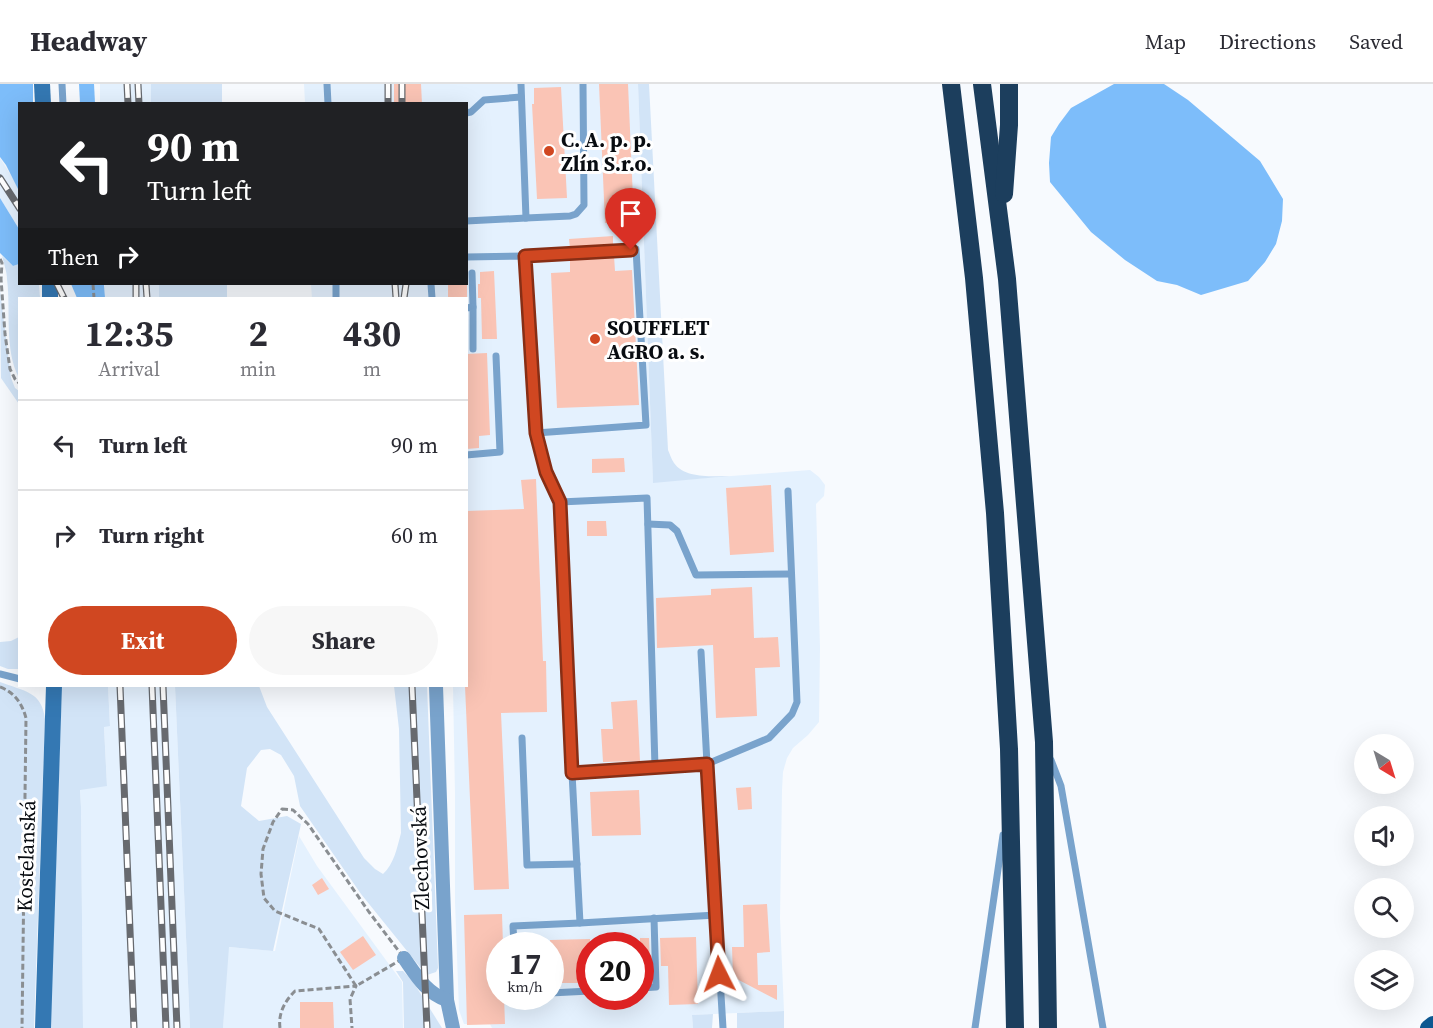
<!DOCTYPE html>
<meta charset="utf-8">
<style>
:root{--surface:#fff;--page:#f7f7f7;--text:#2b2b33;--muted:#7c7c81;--line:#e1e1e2;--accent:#d04721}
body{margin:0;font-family:"Source Serif 4",serif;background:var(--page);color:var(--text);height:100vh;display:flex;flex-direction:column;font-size:22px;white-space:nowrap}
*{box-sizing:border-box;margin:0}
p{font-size:20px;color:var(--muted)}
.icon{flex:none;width:33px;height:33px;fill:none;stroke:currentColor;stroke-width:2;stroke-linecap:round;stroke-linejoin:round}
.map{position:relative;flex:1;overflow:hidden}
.panel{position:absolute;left:18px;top:213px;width:450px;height:390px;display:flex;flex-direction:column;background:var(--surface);border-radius:0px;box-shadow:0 6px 24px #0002}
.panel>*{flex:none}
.guide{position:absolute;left:18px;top:18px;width:450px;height:183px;border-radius:0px;box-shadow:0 6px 24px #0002;background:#202124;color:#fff;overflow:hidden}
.needle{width:39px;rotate:142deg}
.fabs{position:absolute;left:1354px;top:650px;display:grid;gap:12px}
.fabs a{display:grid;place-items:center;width:60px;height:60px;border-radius:50%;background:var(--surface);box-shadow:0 6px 24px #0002;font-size:30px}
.speed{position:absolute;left:486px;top:848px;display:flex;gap:12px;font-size:30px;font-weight:700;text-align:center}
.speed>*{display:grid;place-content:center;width:78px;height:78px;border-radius:50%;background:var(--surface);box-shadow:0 6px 24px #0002;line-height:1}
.speed small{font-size:15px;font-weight:400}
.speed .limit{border:9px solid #d22;background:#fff;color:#111}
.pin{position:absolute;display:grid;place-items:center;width:51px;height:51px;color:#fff;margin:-62px -26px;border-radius:50% 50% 50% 0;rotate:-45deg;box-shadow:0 0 6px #0007}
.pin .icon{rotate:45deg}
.me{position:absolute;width:66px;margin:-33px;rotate:357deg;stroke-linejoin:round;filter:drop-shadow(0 0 4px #0008)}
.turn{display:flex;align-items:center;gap:21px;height:126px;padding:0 30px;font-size:27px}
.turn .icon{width:78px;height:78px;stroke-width:2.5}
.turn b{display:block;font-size:42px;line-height:51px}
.then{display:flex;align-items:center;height:57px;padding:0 30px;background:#0003;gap:12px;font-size:22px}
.eta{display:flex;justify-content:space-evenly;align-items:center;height:102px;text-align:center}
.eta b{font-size:36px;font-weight:700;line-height:42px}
.button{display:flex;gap:12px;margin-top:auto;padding:12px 30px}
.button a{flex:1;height:69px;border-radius:36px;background:var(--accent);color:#fff;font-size:24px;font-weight:700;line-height:69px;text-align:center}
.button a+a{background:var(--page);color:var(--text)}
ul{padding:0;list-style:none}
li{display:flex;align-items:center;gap:18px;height:90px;padding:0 30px;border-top:2px solid var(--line)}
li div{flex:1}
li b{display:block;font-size:22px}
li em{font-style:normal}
header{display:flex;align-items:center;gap:36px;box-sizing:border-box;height:84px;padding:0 30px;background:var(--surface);border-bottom:2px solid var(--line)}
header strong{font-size:28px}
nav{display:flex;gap:33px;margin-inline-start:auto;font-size:21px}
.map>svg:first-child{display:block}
</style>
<header>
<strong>Headway</strong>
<nav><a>Map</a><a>Directions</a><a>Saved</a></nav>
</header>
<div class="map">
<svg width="1433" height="944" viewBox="0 0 1433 944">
<rect width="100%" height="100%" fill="#f7fafe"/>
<g fill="#e4f1fe" fill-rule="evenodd">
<rect x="100" y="0" width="51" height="19"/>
<path d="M304 0H638L653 398 810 386 819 393 825 401 824 412 816 420 820 564 819 638 808 651 793 664 787 674 783 688 782 706 780 834 784 927 692 931 693 944H492L490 940H464L459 926 455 818V710L453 602H466V214H312L311 200H466V20L305 19ZM500 861H550V912H500ZM590 861H640V912H590Z"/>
<path d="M0 74 19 104V145L0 114Z"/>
<rect x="105" y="200" width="54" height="14"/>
<path d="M108 602H175L190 944H83L81 723 80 705 107 701 104 642 110 641Z"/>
<path d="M299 752 317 782 402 898 403 944H223L228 863 275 867Z"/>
</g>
<g fill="#d2e4f7">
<rect x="151" y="0" width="71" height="19"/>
<path d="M638 0H649L668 366C670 370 671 375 674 379 685 395 713 392 730 392L653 399Z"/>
<path d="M2 172 13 182 19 180 20 200H39L40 214H20L19 294C4 265 11 226 7 195 7 188 4 180 2 172Z"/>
<rect x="159" y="200" width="68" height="14"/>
<path d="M0 206 11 294 15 304 19 307V323V320L1 294Z"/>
<path d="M19 553V585H8L0 582V558L11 557Z"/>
<path d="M0 598C23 607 42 607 45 635L34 944H0Z"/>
<path d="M62 602H108L110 642 104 643 107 702 80 706 81 723 83 944H50Z"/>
<path d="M175 602H259L267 623 364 774 375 785 383 790C394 780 397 764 401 749L399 645 394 602H427L438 884 436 888 427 891 424 888 361 810 300 722 294 692 281 671 270 665 261 666 247 684 241 722 259 737 287 732 301 740 273 867 229 863 223 944H190Z"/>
<path d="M396 887H403L412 896 442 944H404L403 898Z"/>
<path d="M784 927V944H737V929Z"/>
<path d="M713 930 712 944H693L692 931Z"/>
</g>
<g fill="#7dbdfa">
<path d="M0 0H33V19L20 20 19 107 6 81 0 73Z"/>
<path d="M79 0H94L95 19H80Z"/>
<path d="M1114 0H1164L1188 16 1260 77 1283 115 1282 137 1276 160 1265 178 1248 197 1201 211 1177 201 1157 197 1125 176 1091 148 1050 98 1049 79 1051 53 1059 40 1071 24Z"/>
<path d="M0 114 19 145V180L13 182 0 169Z"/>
<path d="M71 200H104L105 214H77Z"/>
</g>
<g fill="#fac4b5">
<path d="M394 0H421L422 20H394Z"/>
<path d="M599 0H628L634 138 605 139Z"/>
<path d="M561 3 567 114 537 115 532 20H534V4Z"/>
<path d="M613 152V161L570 164 569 155Z"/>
<path d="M614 172 615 187 632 186 639 321 557 324 551 189 570 188V175Z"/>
<path d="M494 187 497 255H482L481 214H478V200H480V188Z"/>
<rect x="448" y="200" width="19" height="14"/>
<path d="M487 269 490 351 479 352V364L466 365V270Z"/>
<path d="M624 374 625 388 592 389V375Z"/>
<path d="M536 395 543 577H546L547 628 501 629 509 805 474 806 465 602H466V427L524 425 521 396Z"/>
<path d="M771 401 774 468 730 471 726 404Z"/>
<path d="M587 437H606L607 452H587Z"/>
<path d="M752 503 754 554 778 553 780 583 755 584 757 632 716 634 713 561 657 564 656 514 711 511V505Z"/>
<path d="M637 616 640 677 603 678 601 645H613L611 618Z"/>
<path d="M751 703 752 725 738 726 736 704Z"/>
<path d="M639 706 641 751 592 752 590 708Z"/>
<path d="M322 794 329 805 318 811 312 801Z"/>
<path d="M767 820 770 868 757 869 758 901H777V916L733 893 732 863H744L743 821Z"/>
<path d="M502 830 503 861H500V912H504L505 940 467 941 464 831Z"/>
<path d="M363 852 376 871 353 886 340 868Z"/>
<path d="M696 853 698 920 669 921 668 882H661L660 854Z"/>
<path d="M640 854H649L650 882 640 883Z"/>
<path d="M590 855V896H579V899H562L561 886 550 887V856Z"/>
<path d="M300 918H333L334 944H300Z"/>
</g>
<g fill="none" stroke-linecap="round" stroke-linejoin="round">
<g stroke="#8a8e92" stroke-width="3" stroke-dasharray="6 3" stroke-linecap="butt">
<path d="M0 175 2 179 1 195 5 250 10 285 15 295 20 300"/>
<path d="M93 200 94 214"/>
<path d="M0 603C14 608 22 619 26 634L22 944"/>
<path d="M282 725 293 726 308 740 369 828 404 874 356 902 319 845 275 827 264 814 261 790 263 765 273 738Z"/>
<path d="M280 944C278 929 285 917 295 907L356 902 350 915 352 944"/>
</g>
<g stroke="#79a3cc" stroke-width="7">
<path d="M62 0 63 20"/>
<path d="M327 0 328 20"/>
<path d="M521 0 526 134 570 132 576 130 584 121 583 0"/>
<path d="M466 29 471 28 484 16 521 13"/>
<path d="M466 137 526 134"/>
<path d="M525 172 636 165 646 341 536 349"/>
<path d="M466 173 525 172 536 349 546 389 560 418"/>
<path d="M472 189 473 223"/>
<path d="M336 200V214"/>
<path d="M431 200 432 214"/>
<path d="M466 224 473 223V265"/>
<path d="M466 371 500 368 496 272"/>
<path d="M648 440 670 441 677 447 696 491 791 490"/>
<path d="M701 568 707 680 769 654 792 630 797 618 788 407"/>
<path d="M0 590 20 595"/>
<path d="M522 654 527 781 577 780"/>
<path d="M1051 676 1061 702 1103 944"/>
<path d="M572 689 560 418 647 414 655 683"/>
<path d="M716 831 580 839 572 689 707 680 723 944"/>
<path d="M514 861 513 842 580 839"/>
<path d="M640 904 656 903 654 834"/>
<path d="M550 909 590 907"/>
<path d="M975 944 1003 751"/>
</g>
<g stroke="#79a3cc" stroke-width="14">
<path d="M436 602 447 916 453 944"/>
<path d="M404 874C416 891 426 909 447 916"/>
</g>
<g stroke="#3478b3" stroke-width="16">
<path d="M42 0 43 20"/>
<path d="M50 200V214"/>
<path d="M43 944 54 602"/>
</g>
<path stroke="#0d5891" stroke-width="16" d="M1428 944 1433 940"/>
<g stroke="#1c3e5d" stroke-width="18">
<path d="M951 0 974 194 995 429 1009 665 1015 944"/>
<path d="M982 0 1007 195 1044 658 1048 944"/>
<path d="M1004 110 1009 41V0"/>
</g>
<defs>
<g id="rail">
<path d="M127 0 128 20"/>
<path d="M138 0 139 20"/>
<path d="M388 0V20"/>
<path d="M402 0V20"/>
<path d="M0 94 20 125"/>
<path d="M57 200 64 214"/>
<path d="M136 200V214"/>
<path d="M146 200 147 214"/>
<path d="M395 200 396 214"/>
<path d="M404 214 406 200"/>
<path d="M120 602 134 944"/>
<path d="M152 602 166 944"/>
<path d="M163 602 177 944"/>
<path d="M412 602 427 944"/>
</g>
</defs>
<use href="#rail" stroke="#676a6f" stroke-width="7"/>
<use href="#rail" stroke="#fff" stroke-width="4.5" stroke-dasharray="14" stroke-linecap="butt"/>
</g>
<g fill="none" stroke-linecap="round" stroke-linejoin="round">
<defs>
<path id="route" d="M631 166 525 172 536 349 546 388 560 418 572 689 707 680 719 890"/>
</defs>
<use href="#route" stroke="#872e15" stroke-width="15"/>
<use href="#route" stroke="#d04721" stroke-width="10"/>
</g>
<g fill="#d04721" stroke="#fff" stroke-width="2">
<circle cx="549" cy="67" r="6"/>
<circle cx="595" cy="255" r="6"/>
</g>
<g text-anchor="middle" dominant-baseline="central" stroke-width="6" stroke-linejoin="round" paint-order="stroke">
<g font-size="21" font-weight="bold" fill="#080c11" stroke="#fff" text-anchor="start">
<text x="561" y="55">C. A. p. p.<tspan x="561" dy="24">Zlín S.r.o.</tspan></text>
<text x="607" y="243">SOUFFLET<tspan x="607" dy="24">AGRO a. s.</tspan></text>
</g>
<g font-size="21" fill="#080c11" stroke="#fff">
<text transform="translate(26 772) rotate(-88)">Kostelanská</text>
<text transform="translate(420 774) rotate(-92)">Zlechovská</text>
</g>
</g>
</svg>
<div class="fabs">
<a><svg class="needle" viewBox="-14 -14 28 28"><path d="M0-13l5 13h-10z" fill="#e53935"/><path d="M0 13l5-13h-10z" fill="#7c7c81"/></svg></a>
<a><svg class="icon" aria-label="sound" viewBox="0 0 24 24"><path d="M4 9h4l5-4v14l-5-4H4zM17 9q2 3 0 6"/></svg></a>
<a><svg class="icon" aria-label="search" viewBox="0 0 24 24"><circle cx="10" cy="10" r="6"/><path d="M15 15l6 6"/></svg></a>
<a><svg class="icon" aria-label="layers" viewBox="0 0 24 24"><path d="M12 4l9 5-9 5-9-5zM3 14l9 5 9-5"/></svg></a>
</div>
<div class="speed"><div>17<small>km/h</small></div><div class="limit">20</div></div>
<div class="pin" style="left:631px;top:166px;background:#d93025"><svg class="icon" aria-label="arrive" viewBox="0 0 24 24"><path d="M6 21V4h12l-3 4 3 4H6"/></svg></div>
<svg class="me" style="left:719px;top:890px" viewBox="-20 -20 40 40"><path d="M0-17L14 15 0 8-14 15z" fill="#d04721" stroke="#fff" stroke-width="4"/></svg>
<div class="guide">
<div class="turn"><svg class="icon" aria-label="left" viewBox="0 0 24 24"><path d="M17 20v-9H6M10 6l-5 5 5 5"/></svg><div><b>90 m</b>Turn left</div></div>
<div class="then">Then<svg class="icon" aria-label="right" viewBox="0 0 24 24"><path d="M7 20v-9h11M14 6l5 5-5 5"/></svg></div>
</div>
<section class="panel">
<div class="eta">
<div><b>12:35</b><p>Arrival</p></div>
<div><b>2</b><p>min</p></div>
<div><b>430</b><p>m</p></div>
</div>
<ul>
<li><svg class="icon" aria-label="left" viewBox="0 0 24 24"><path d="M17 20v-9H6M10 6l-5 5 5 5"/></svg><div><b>Turn left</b></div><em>90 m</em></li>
<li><svg class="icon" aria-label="right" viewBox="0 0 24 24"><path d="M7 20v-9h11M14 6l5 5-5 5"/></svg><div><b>Turn right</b></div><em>60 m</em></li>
</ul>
<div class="button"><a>Exit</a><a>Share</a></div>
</section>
</div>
